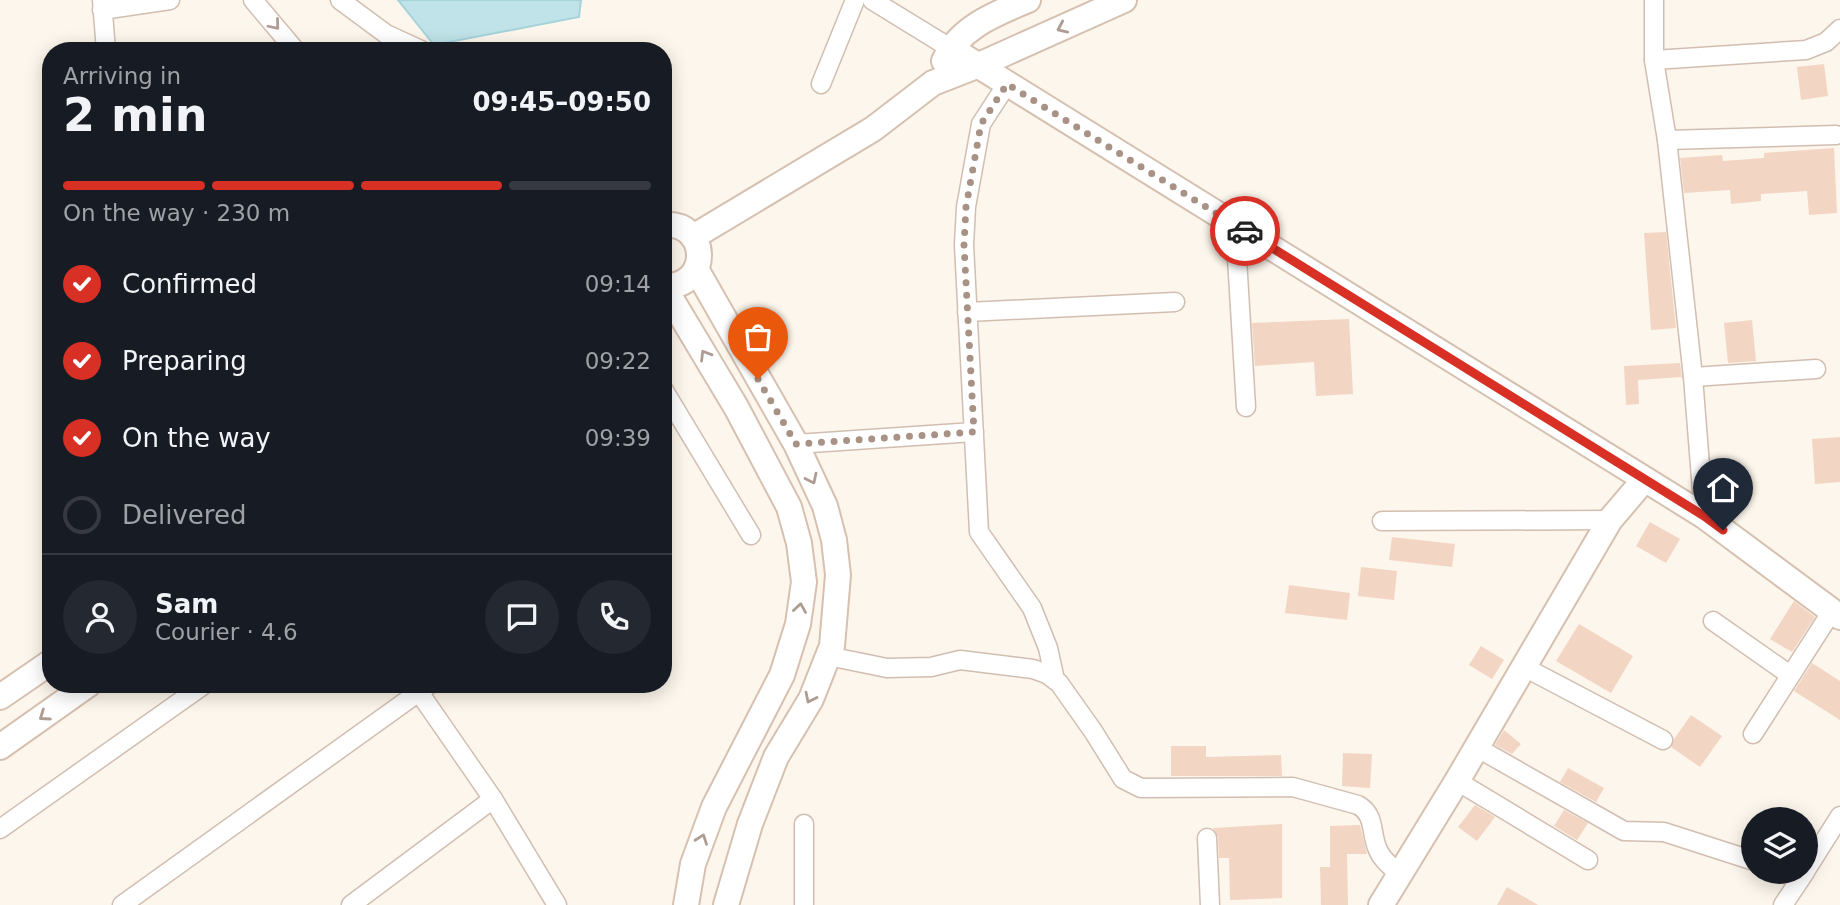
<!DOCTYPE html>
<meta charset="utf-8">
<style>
:root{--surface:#171b24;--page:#242831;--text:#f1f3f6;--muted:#9ea1a6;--line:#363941;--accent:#d93025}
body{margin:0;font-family:"DejaVu Sans",sans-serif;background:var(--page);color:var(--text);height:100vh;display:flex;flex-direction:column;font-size:26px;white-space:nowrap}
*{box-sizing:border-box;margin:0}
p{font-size:23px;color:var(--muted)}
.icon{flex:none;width:38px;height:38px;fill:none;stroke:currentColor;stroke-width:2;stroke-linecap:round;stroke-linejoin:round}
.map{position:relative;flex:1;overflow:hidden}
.details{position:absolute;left:42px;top:42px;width:630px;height:651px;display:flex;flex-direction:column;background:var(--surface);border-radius:28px;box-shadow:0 4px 18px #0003}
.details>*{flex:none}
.buttons{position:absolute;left:1741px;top:807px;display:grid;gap:14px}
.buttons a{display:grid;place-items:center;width:77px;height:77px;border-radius:50%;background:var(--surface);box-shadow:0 4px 18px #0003;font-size:35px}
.pin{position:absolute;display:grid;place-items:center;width:60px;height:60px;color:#fff;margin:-72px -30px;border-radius:50% 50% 50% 0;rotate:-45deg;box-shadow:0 0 7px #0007}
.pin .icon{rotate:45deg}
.courier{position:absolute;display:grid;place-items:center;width:70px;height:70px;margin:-35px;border:5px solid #d93025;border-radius:50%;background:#fff;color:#222;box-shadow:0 2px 9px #0007}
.head em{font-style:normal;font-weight:600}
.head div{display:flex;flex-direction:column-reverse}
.head{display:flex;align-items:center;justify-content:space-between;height:119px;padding:0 21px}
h1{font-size:46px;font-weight:600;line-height:52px}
.bar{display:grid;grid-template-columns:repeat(4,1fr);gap:10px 7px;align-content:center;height:84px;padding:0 21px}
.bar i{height:9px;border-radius:5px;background:var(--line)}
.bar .active{background:var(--accent)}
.bar p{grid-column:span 4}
.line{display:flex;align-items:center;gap:18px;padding:0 21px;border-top:2px solid var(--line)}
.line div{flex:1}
.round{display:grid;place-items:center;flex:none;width:74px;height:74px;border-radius:37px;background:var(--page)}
ol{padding:0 21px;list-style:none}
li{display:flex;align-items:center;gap:21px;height:77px}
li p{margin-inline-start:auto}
li .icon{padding:7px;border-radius:50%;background:var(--accent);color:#fff;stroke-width:4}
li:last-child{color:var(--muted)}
li i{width:38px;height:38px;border:4px solid var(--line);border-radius:50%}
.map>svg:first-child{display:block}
</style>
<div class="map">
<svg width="1840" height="905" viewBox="0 0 1840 905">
<rect width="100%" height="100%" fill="#fdf6ec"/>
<polygon fill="#bfe3e8" stroke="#a5d3da" stroke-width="2" points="398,0 581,0 579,17 434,45"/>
<g fill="#f3d5c3">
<polygon points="1824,64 1828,96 1801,100 1797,67"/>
<polygon points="1834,148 1837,213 1809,215 1807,191 1761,194 1761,201 1731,204 1730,190 1684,193 1680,158 1722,155 1723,161 1764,158 1764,153"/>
<polygon points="1666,232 1676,328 1651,330 1644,233"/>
<polygon points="1349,319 1353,394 1316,396 1314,362 1255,366 1252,323"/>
<polygon points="1752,320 1756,361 1728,363 1724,323"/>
<polygon points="1680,363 1682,377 1638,380 1639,404 1626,405 1624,366"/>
<polygon points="1840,437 1840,482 1815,484 1812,439"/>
<polygon points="1650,522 1680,539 1666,563 1636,546"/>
<polygon points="1392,537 1455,544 1452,567 1389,560"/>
<polygon points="1361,567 1397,571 1394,600 1358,596"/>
<polygon points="1289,585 1350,593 1347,620 1285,613"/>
<polygon points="1794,601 1815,617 1792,652 1770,639"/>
<polygon points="1579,624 1633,656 1611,693 1556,661"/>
<polygon points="1481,646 1504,660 1492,679 1469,665"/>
<polygon points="1812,663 1840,681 1840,720 1794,691"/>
<polygon points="1691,715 1722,736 1700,767 1671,747 1674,739"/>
<polygon points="1504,730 1521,744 1512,754 1495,745"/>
<polygon points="1171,746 1206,746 1206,757 1281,755 1282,776 1171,776"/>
<polygon points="1343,753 1372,754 1370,788 1342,786"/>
<polygon points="1568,768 1604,788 1596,802 1560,782"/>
<polygon points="1475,805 1495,817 1477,841 1458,827"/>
<polygon points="1564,810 1588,823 1577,840 1554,826"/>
<polygon points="1282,824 1282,898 1230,900 1229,858 1219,858 1218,837 1213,828"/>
<polygon points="1360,825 1367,854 1347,854 1348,905 1321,905 1320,867 1330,867 1330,826"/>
<polygon points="1507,887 1538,905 1497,905"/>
</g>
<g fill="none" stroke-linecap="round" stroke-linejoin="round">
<defs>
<g id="street">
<polyline points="102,0 106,51"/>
<polyline points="253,0 296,51"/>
<polyline points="340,0 386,34 423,51"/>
<polyline points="872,0 950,48"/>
<polyline points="1654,0 1654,60 1667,140 1693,377 1704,516"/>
<polyline points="102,10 170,0"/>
<polyline points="1654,60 1806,50 1826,42 1840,29"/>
<polyline points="821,84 855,0"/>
<polyline points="1007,84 981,124 966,207 964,245 979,532 1032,608 1048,648 1055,680"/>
<polyline points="1667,140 1836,135"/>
<polyline points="1235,225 1246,407"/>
<polyline points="967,312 1175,302"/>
<polyline points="1693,377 1816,369"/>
<polyline points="663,389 751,535"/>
<polyline points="796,444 974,432"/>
<polyline points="1382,521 1610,520"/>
<polyline points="1713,621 1790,675"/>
<path d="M828,656L887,668L931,667L960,660L1033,669L1047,674L1059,683L1093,731L1123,779L1141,788L1293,787L1358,805C1376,815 1370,833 1378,850C1382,860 1392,867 1400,875"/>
<polyline points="1524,667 1663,740"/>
<polyline points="414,685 493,799 557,905"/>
<polyline points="1753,734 1832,611"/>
<polyline points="1476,747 1624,831 1664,832 1754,861"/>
<polyline points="1457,781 1588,860"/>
<polyline points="804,824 804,905"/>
<polyline points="0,829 205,684"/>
<polyline points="1207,838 1210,905"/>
<polyline points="1806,870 1840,816"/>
<polyline points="1780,872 1800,879"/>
<polyline points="122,905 430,684"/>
<polyline points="351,905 493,799"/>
<polyline points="1783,905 1805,872"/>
</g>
<g id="secondary">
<polyline points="950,48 1704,516 1840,617"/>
<path d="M944,61C960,27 995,14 1028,0"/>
<path d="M663,225C709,220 713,288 663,286"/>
<polyline points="693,237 873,129 933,83 979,65 1124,0"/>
<polyline points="696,269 796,444 825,506 834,540 838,575 832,646 811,699 776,757 750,824 726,905"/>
<polyline points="664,287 736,407 789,507 799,543 804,582 798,624 782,675 714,807 693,864 686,905"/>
<polyline points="0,697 51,662"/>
<polyline points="0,747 89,684"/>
<polyline points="1381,905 1457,781 1610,520 1644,480"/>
</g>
</defs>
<use href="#street" stroke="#d1beb0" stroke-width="21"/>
<use href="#secondary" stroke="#d6c0b0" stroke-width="28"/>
<use href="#street" stroke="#fff" stroke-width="18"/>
<use href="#secondary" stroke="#fff" stroke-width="24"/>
</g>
<defs><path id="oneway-chevron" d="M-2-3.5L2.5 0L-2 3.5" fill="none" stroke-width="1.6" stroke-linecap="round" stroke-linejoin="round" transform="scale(1.75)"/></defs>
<g stroke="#af9d94">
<use href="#oneway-chevron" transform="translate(275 25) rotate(50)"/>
<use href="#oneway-chevron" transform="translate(1062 28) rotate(156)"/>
<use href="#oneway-chevron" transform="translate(705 355) rotate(-121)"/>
<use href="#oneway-chevron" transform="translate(812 479) rotate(64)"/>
<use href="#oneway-chevron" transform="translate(800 608) rotate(-81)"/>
<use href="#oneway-chevron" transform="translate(810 698) rotate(116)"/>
<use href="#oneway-chevron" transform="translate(44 716) rotate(145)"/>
<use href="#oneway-chevron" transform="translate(702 839) rotate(-70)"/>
</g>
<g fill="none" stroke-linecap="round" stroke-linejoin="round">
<polyline stroke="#a89285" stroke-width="7" stroke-dasharray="0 12.6" points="758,379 796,444 974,432 964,245 966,207 981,124 1007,84 1245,231"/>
<polyline stroke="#d93025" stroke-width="9" points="1245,231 1704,516 1723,530"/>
</g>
</svg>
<div class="buttons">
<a><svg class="icon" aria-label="layers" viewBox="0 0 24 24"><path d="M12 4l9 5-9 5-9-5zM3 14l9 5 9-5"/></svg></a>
</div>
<div class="pin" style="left:758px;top:379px;background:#ea580c"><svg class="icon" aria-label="bag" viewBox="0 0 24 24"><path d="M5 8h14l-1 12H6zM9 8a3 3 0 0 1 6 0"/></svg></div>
<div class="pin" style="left:1723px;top:530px;background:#1f2937"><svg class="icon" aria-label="home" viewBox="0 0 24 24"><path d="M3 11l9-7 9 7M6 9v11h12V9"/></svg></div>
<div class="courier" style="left:1245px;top:231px"><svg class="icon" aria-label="car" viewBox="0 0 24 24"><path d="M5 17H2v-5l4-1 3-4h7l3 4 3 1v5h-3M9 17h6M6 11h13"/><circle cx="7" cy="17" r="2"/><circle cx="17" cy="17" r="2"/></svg></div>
<section class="details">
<div class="head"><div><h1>2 min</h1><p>Arriving in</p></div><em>09:45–09:50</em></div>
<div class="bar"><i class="active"></i><i class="active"></i><i class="active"></i><i></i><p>On the way · 230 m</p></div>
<ol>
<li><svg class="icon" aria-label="check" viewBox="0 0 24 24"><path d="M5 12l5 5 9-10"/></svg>Confirmed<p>09:14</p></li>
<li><svg class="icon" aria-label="check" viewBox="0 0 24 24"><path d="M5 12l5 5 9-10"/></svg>Preparing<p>09:22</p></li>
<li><svg class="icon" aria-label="check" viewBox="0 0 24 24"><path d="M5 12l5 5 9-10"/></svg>On the way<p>09:39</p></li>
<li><i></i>Delivered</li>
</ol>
<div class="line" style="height:126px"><a class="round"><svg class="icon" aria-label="person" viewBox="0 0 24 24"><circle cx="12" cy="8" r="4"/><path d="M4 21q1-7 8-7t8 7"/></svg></a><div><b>Sam</b><p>Courier · 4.6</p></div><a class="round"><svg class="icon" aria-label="chat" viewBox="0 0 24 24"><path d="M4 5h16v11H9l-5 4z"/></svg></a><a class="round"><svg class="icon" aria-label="phone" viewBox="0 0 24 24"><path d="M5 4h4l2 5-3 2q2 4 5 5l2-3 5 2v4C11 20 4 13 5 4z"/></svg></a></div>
</section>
</div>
